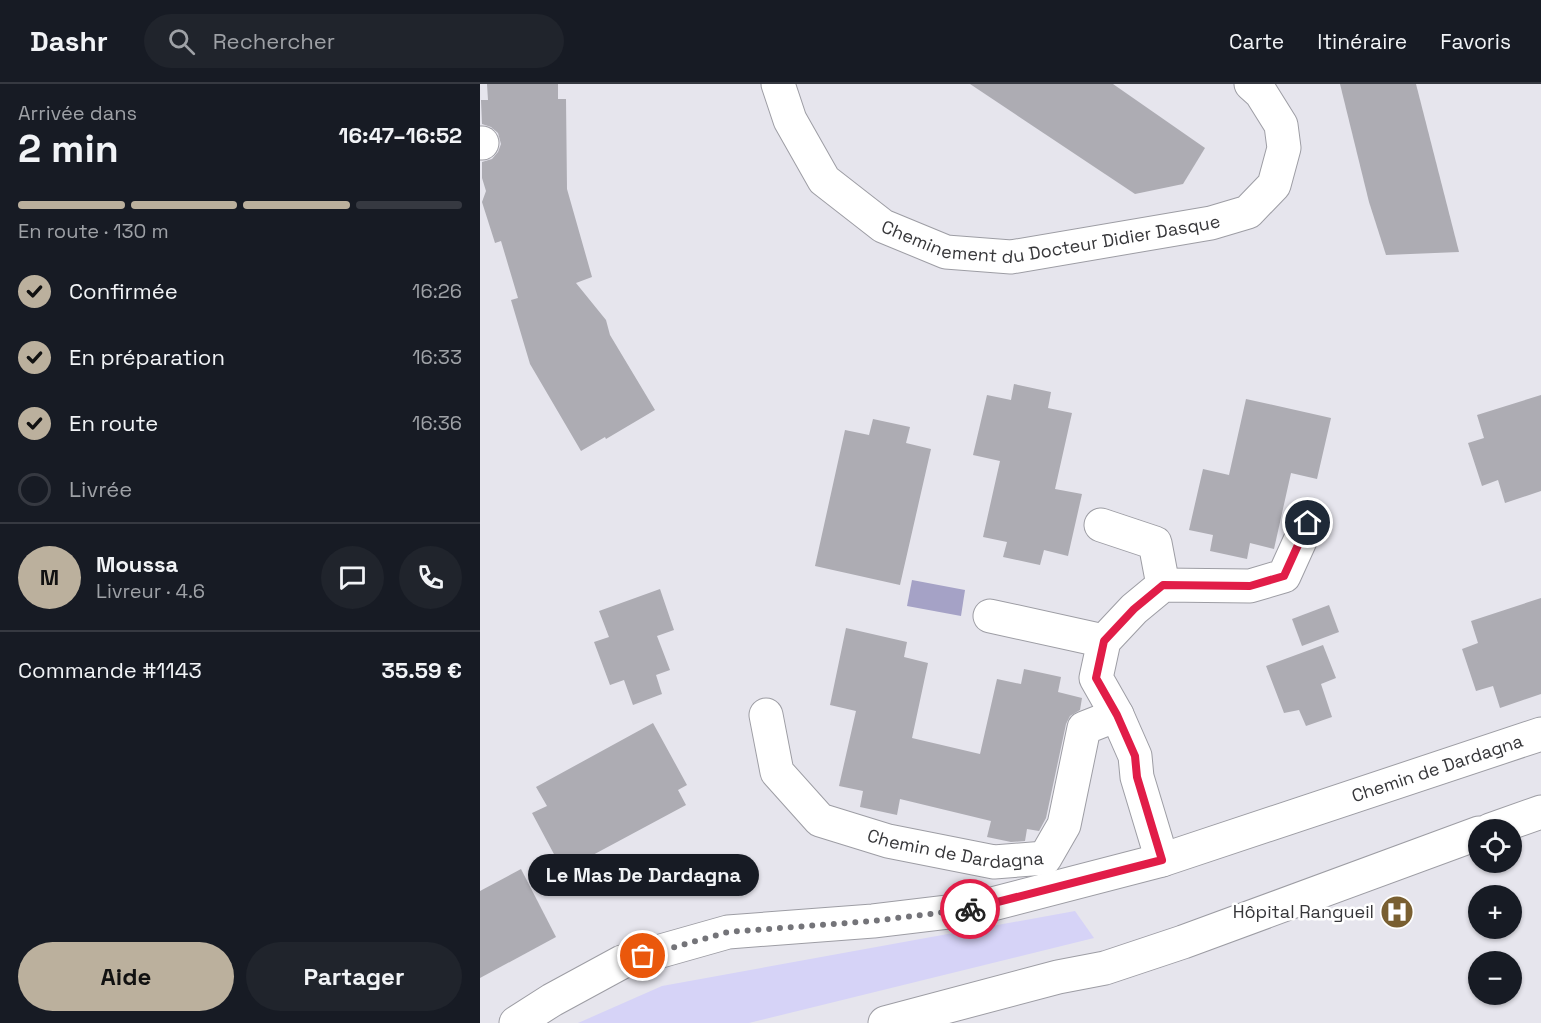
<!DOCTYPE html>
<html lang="fr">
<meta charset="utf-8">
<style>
:root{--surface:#171b24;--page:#20242c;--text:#f1f3f6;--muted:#9ea1a6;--line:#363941;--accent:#bbb09d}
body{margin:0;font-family:"Space Grotesk",sans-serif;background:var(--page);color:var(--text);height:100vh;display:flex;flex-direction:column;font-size:22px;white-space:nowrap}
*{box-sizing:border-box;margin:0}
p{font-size:20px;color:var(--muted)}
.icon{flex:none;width:33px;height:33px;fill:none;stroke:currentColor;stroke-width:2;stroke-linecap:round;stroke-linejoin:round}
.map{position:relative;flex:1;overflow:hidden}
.sheet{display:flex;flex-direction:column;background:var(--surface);width:480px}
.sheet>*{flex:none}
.fabs{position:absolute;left:988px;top:735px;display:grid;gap:12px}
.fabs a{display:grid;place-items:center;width:54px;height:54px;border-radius:50%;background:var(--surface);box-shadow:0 2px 4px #0004;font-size:30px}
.pin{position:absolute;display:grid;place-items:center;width:51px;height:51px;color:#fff;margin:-26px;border:3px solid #fff;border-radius:50%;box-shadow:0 2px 6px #0007}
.courier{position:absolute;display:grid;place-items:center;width:60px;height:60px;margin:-30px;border:4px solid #e11d48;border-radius:50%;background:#fff;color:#222;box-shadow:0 2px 8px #0007}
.bubble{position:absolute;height:42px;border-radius:21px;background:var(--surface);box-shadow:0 2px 4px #0004;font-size:20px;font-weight:600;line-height:42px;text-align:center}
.summary em{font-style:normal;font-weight:600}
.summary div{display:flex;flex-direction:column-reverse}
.summary{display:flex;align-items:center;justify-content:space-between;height:102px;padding:0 18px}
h1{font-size:39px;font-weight:600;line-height:45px}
.bar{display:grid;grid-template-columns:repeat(4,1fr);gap:9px 6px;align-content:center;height:72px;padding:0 18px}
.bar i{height:8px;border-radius:4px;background:var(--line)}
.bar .active{background:var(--accent)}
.bar p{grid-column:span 4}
.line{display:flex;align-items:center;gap:15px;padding:0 18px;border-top:2px solid var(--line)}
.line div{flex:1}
.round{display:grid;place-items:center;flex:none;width:63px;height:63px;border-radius:32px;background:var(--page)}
ol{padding:0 18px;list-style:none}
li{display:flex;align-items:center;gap:18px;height:66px}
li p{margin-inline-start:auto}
li .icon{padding:6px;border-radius:50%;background:var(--accent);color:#111;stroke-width:4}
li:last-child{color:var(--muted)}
li i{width:33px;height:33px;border:3px solid var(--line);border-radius:50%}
.action{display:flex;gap:12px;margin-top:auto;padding:12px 18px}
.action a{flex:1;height:69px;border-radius:36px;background:var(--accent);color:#111;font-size:24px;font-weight:600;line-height:69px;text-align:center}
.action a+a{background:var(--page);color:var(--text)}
header{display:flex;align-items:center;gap:36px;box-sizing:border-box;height:84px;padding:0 30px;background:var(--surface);border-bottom:2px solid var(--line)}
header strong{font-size:28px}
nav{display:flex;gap:33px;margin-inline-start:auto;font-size:21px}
.search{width:420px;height:54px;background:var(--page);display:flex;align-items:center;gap:15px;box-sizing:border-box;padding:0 21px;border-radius:33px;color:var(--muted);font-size:22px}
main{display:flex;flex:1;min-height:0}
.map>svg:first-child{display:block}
</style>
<header>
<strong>Dashr</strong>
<div class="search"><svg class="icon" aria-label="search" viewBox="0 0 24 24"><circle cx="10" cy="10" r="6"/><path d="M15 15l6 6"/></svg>Rechercher</div>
<nav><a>Carte</a><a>Itinéraire</a><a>Favoris</a></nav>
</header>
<main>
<section class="sheet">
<div class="summary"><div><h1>2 min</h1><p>Arrivée dans</p></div><em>16:47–16:52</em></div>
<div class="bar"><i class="active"></i><i class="active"></i><i class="active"></i><i></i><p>En route · 130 m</p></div>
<ol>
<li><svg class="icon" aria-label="check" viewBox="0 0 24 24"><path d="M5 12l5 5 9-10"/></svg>Confirmée<p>16:26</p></li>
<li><svg class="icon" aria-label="check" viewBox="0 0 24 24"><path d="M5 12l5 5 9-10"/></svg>En préparation<p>16:33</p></li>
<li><svg class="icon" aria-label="check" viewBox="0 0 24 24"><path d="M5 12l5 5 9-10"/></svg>En route<p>16:36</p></li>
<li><i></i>Livrée</li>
</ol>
<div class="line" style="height:108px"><b class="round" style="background:var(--accent);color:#111">M</b><div><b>Moussa</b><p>Livreur · 4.6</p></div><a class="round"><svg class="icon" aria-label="chat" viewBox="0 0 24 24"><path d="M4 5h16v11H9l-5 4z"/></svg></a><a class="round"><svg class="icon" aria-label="phone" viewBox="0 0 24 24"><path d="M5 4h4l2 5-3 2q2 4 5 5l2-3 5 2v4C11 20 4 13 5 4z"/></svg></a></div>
<div class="line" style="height:78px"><div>Commande #1143</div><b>35.59 €</b></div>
<div class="action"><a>Aide</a><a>Partager</a></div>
</section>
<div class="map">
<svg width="1061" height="939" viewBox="0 0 1061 939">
<rect width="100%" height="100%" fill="#e6e5ed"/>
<polygon fill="#d6d3f7" points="595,827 614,854 269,939 98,939 182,902"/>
<polygon fill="#a5a2c6" points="432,496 485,506 481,532 427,522"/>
<g fill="#adacb3">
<polygon points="7,0 78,0 78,15 86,15 87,105 112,193 96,199 126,236 130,251 175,326 126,355 125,353 101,367 50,280 31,216 38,214 21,157 15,159 2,118 6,107 2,94 2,78 12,75 18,68 21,60 18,49 11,43 2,40 1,16 8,16"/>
<polygon points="490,0 633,0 725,64 703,100 655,110"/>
<polygon points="860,0 936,0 979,168 906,171 889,118"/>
<polygon points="534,300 571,308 568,324 592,329 575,405 602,410 588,472 564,466 560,481 523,473 527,458 503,453 520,377 493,371 507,311 531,316"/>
<polygon points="1061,311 1061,407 1025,419 1018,396 1002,402 988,359 1004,354 997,331"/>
<polygon points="766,315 851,334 837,395 811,389 794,465 770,459 767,475 730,467 733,451 709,446 723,385 749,391"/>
<polygon points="393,335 430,343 426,359 451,365 420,501 335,482 365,346 389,351"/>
<polygon points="180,505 194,546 177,552 190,586 176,591 182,610 153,621 144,596 130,601 114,558 129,553 119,527"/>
<polygon points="1061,514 1061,610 1020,624 1013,602 996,607 982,565 998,559 991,537"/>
<polygon points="849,521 859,548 822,562 812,535"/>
<polygon points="366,544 427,558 424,573 448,579 432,654 500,670 517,595 541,600 544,585 581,593 578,608 602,614 600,626 590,632 586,640 566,734 559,747 547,745 545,757 531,758 507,753 511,737 420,715 417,731 380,723 383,707 359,702 376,627 350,621"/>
<polygon points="843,561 856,594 841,600 852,633 826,642 819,626 804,629 786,582"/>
<polygon points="173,639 207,701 198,706 206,721 83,787 52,729 67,722 56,703"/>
<polygon points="41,785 76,853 0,894 0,807"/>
</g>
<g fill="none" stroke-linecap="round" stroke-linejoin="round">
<defs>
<g id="street">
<path id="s1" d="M298,0L310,36L344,96L403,142L466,168L531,173L731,139L768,128L794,101L804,64L801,41L781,9L771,0"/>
<polyline points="0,59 2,59"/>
<polyline points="621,441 675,459 683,501"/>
<polyline points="510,532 624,557"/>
<path id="s2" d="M286,631L297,688L340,736L408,757L514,778L565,774L584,741L604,644L637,631"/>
<polyline points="1010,746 1061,728"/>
<polyline points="682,776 657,693 655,672 637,631 616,594 624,557 654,525 683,501 770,502 804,492 828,439"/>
<path id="s3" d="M36,939L72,916L142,878L248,848L393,837L493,825L682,776L1061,650"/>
<polyline points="405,939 578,893 625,884 703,858 999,749"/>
</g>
</defs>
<use href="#street" stroke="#9d9da4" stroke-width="35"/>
<use href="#street" stroke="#fff" stroke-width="33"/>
</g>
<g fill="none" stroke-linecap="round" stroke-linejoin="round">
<polyline stroke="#747479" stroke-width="6" stroke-dasharray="0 10.8" points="163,872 248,848 393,837 490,825"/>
<polyline stroke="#e11d48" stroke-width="8" points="490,825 682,776 657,693 655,672 637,631 616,594 624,557 654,525 683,501 770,502 804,492 828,439"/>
</g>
<defs>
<symbol id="hospital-disc" viewBox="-11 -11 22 22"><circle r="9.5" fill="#795f31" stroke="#fff"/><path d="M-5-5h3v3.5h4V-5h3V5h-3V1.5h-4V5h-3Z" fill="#fff"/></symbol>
</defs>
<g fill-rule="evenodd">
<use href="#hospital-disc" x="898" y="809" width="38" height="38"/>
</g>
<g text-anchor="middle" stroke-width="5" stroke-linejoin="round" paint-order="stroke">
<g font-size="18" fill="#37373a" stroke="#fff">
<text dy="6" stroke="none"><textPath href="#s1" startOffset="354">Cheminement du Docteur Didier Dasque</textPath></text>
<text dy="6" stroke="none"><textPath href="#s3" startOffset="964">Chemin de Dardagna</textPath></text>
<text dy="6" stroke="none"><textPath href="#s2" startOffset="262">Chemin de Dardagna</textPath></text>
</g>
<g font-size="18" fill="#37373a" stroke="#fff" text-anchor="end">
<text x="894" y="834">Hôpital Rangueil</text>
</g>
</g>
</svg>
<div class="fabs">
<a><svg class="icon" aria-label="locate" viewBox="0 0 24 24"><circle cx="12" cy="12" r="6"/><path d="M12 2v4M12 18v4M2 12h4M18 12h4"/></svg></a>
<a>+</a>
<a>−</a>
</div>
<div class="pin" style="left:163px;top:872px;background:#ea580c"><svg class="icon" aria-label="bag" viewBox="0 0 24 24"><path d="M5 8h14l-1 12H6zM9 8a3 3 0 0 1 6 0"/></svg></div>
<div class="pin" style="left:828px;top:439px;background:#1f2937"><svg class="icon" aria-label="home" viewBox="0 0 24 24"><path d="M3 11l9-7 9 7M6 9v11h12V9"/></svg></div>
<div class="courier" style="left:490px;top:825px"><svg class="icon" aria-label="bike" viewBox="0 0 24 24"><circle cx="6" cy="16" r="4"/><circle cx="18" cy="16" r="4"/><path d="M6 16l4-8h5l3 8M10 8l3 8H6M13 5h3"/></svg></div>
<div class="bubble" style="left:48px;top:770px;width:231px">Le Mas De Dardagna</div>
</div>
</main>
